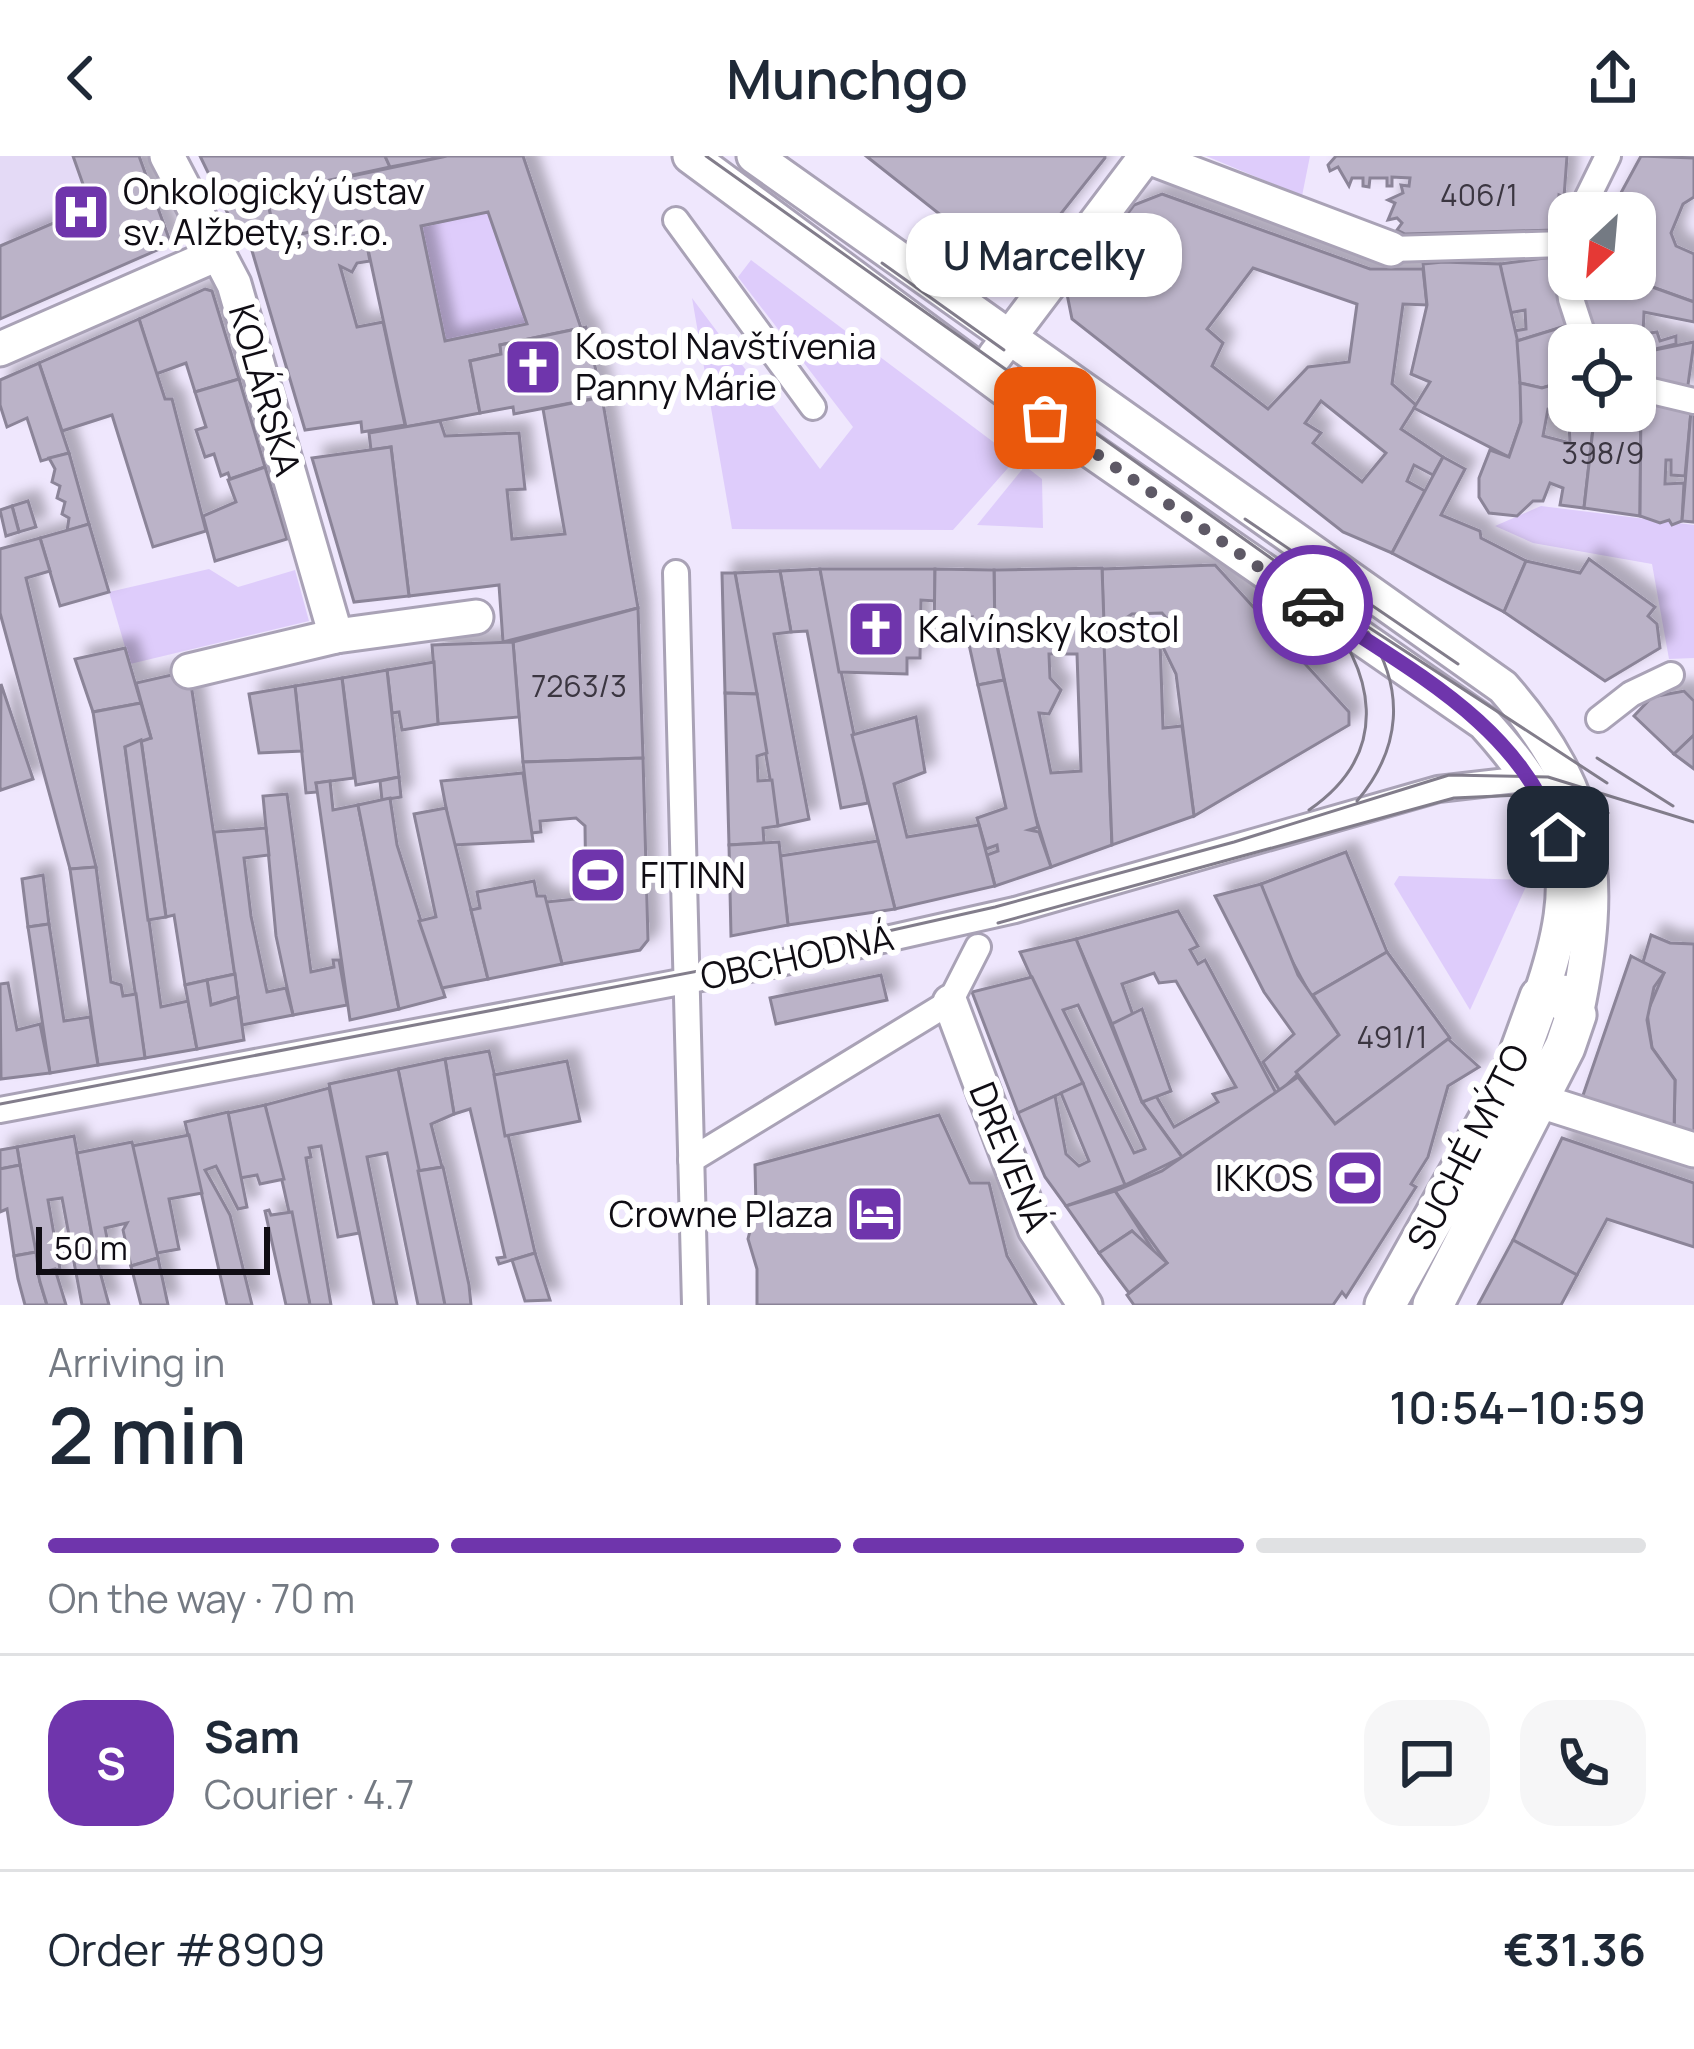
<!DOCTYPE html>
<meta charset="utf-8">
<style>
:root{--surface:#fff;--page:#f6f6f7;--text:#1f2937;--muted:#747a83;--line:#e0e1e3;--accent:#6f35ac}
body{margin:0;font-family:Manrope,sans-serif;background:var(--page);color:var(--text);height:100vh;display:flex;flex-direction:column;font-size:45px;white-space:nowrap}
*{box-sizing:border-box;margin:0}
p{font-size:39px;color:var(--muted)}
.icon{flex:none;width:66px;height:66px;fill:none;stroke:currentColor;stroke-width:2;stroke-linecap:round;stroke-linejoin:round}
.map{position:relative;height:1149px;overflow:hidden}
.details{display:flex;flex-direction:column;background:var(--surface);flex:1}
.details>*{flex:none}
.needle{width:78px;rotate:206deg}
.controls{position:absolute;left:1548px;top:36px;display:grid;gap:24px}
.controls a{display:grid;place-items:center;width:108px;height:108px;border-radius:24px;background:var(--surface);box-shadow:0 3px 9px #0004;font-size:60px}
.scale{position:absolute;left:36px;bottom:30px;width:234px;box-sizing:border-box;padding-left:12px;border:6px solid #100d14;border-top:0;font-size:33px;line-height:42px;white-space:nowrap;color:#100d14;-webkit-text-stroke:9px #fff;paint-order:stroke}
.pin{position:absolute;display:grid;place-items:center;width:102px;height:102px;color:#fff;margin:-51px;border-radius:24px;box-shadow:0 6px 18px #0006}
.courier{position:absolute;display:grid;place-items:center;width:120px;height:120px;margin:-60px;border:9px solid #6f35ac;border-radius:50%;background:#fff;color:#222;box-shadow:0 3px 15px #0007}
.bubble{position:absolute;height:84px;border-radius:36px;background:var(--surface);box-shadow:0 3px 9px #0004;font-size:39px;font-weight:600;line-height:84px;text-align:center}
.summary em{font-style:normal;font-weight:600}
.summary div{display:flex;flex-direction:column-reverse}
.summary{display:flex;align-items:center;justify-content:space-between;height:204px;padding:0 48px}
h1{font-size:78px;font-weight:600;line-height:90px}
.bar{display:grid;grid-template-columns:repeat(4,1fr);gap:18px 12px;align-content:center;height:144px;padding:0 48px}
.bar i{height:15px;border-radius:9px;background:var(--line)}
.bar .active{background:var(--accent)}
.bar p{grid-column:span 4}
.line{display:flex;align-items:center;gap:30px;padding:0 48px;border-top:3px solid var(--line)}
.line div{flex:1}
.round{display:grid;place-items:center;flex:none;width:126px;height:126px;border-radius:36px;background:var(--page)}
header{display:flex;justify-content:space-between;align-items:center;height:156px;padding:0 48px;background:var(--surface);font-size:54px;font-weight:600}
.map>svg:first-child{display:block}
</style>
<header><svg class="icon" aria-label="back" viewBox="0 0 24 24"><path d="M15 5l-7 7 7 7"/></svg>Munchgo<svg class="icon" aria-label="share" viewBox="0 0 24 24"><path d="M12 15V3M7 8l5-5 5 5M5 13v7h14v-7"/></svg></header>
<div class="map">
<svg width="1694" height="1149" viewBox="0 0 1694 1149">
<defs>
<filter id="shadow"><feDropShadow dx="11" dy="-11" stdDeviation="6" flood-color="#0004"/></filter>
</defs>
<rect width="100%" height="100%" fill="#efe7fd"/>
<polygon fill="#e4daf6" points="0,0 139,0 171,88 0,163"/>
<g fill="#deccfb">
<polygon points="1206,0 1310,0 1302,40"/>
<polygon points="488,56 527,168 445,185 421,70"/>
<polygon points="751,104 1016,303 953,374 732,373 692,142 820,313 853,271 738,121"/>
<polygon points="1025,310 1042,323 1043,372 977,369"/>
<polygon points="1541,350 1694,369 1694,502 1669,503 1652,408 1533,387 1495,370"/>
<polygon points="209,413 238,431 295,414 309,465 130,508 109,436"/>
<polygon points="1399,720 1529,724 1470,854 1394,728"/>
</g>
<g fill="#bbb3c8" stroke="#8b8498" stroke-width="3" fill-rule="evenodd" filter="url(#shadow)">
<polygon points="73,0 139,0 171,88 0,163 0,90 91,51"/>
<polygon points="200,0 385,0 390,11 266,38 276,83 362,65 370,105 357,107 352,116 340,110 357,171 383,166 405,269 362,276 361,266 305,274 250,88 243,89"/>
<polygon points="385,0 443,0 443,1 390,11"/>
<path d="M523,0L581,172L500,189L501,198L470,205L480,257L406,271L362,65L276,83L266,38L447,0ZM488,56L527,168L445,185L421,70Z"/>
<polygon points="866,0 1105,0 1105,2 1014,117"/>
<polygon points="1336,0 1567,0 1564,41 1559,39 1556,74 1405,78 1397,74 1402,67 1397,62 1388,64 1395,47 1388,44 1403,37 1401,29 1409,30 1410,22 1392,21 1392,30 1387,30 1387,22 1370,22 1369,31 1363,30 1363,22 1352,22 1349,30 1338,11 1330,15 1328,9"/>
<polygon points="1641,0 1694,2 1694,41 1683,48 1671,77 1676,90 1694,98 1694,146 1630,123 1635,123 1635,57 1610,57"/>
<path d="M1162,38L1370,113H1423L1427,149L1403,148L1392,228L1416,249L1401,273L1443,301L1433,319L1414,309L1407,325L1425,335L1392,397L1343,376L1072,163L1067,138L1134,49ZM1253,112L1357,148L1349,206L1308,211L1268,253L1212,210L1223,187L1207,173ZM1321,245L1386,297L1362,326L1313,287L1321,277L1305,267Z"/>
<polygon points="1552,101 1572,168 1517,185 1514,175 1526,173 1525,154 1509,157 1500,108"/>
<polygon points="1443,106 1500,108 1523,209 1521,266 1509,301 1414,252 1430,226 1411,218 1427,149 1423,108"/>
<polygon points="1579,123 1610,129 1613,123 1630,123 1694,146 1694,166 1644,156 1643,178 1657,176 1660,185 1676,180 1676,188 1635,198 1635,189 1597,189 1578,134"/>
<polygon points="205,133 212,135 239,223 195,236 186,207 156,218 139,163"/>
<polygon points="139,163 165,243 172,243 206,375 153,391 112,259 62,275 39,207"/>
<polygon points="1572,168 1579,189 1569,189 1569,224 1542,232 1520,227 1517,185"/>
<polygon points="586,171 602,241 514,258 513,251 480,257 470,205 501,198 500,189"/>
<polygon points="1694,186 1687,236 1635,225 1635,198"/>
<polygon points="39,207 69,297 41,305 27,262 7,271 0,249 0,224"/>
<polygon points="239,223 265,311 230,323 228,317 221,320 214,298 205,301 196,274 206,271 195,236"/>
<path d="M1569,224V255H1595L1584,352L1560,349L1563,332L1550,327L1543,345H1533L1517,360L1489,357L1479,341V322L1490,294L1509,301L1521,266L1520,227L1542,232ZM1568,249L1570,287L1543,280L1548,253Z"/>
<polygon points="602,241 638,452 503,486 499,429 409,440 391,291 371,294 369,277 440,265 445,280 519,277 525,333 507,334 512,383 565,378 543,253"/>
<polygon points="1635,242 1641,242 1640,360 1584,352 1595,255 1635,255"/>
<polygon points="1641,242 1691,255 1685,320 1671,319 1671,304 1666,304 1665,328 1684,327 1682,365 1672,369 1669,364 1660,367 1640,360"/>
<polygon points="1691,255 1694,255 1694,366 1682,365"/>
<polygon points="391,291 409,440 354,446 312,302"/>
<polygon points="69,297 89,368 67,375 69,362 62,358 65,346 57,342 60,330 52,326 55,313 49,302"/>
<polygon points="1443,301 1465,313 1441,359 1480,375 1481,382 1526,405 1504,456 1392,397"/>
<polygon points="265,311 287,383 215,405 203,360 236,346 228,324"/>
<polygon points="28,345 36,371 19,376 12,350"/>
<polygon points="12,350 19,376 6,380 0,354"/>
<polygon points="89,368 109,436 60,450 40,382"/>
<polygon points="40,382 50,415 26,422 96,711 70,713 0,457 0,393"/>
<polygon points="1589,403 1655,451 1648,460 1657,468 1660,492 1605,525 1504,456 1526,405 1580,417"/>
<polygon points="1215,409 1349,556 1349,569 1194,660 1176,518 1160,485 1177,474 1162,457 1132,458 1126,462 1128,486 1104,487 1102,413"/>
<path d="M1102,412L1112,689L1051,711L1029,639L995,480L994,414ZM1049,498H1077L1081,615L1051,617L1039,557L1049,558L1061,534L1050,522Z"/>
<polygon points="820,413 868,647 841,652 807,475 791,476 780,415"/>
<polygon points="820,413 935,413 935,445 921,444 920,502 907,502 907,518 839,516"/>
<polygon points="935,413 994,414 995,480 1004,524 978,529 968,484 972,461 961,462 957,480 934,479"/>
<polygon points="780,415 791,476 774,478 809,663 778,670 735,417"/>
<polygon points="722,417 735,417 757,538 725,537"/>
<polygon points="638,452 643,602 523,606 513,486"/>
<polygon points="1160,485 1163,572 1182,570 1194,660 1112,689 1104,487"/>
<polygon points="513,486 519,561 438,568 432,489"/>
<polygon points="125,492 141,547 93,556 75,503"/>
<polygon points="434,506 438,568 402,574 399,556 392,557 387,514"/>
<polygon points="387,514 399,621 356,629 342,522"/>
<polygon points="189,515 235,818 185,829 174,759 166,761 141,584 151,582 136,527"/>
<polygon points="342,522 354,622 316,627 318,636 306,637 295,530"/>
<polygon points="1004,524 1038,671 1029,674 1039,676 1051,711 995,730 987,699 998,695 997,689 986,693 977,662 1006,652 978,529"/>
<polygon points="1,528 33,623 1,634 0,631"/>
<polygon points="295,530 302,595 259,597 249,538"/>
<polygon points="1684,535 1694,545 1694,579 1674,598 1634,560 1652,541"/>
<polygon points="725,537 757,538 767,597 757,600 758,625 772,624 778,670 763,672 764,687 729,689"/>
<polygon points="141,547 151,582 125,591 161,851 188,845 197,893 145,902 93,556"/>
<polygon points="916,561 925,616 894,628 907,681 979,669 995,730 895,753 852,579"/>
<polygon points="1694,579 1694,613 1674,598"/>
<polygon points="141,584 166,761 148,764 125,591"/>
<polygon points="643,602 648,784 640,794 562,808 546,746 586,742 585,670 576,662 540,665 541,676 531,677 523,606"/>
<polygon points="523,617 533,685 453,689 441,625"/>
<polygon points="399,621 401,641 382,644 380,625"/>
<polygon points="330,625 333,654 358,649 399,853 350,864 316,627"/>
<polygon points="287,638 311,816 334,811 333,804 339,804 347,849 293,859 276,780 263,640"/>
<polygon points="390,642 397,689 445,841 399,853 358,649"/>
<polygon points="446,652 488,823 442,832 419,765 436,761 414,658"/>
<polygon points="266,672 269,699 244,702 251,760 267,836 286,832 293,859 242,869 214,676"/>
<polygon points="878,685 895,753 788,769 780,700"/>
<polygon points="779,686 788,769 731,780 729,689"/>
<polygon points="1346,696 1387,796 1311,840 1279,781 1261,728"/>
<polygon points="96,711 111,826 121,829 123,840 136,838 145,902 98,909 70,713"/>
<polygon points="43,719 49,768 28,771 22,723"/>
<polygon points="534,725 537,740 545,740 562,808 488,823 471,754 480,752 477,736"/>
<polygon points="1261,728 1298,819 1339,879 1280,935 1263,906 1294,878 1264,836 1215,740"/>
<polygon points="1178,755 1198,790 1190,794 1198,808 1205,804 1276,937 1182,1001 1142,946 1156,940 1174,971 1218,946 1213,938 1236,931 1176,825 1159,827 1154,817 1122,828 1133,859 1112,868 1076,783"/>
<polygon points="49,768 64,865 90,861 98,909 50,917 28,771"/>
<polygon points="1651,779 1670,787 1694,788 1694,983 1674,976 1675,924 1652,892 1647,857 1664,817 1643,806"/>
<path d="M1076,783L1142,946L1182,1001L1125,1029L1020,796ZM1078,849L1145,993L1134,997L1063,854Z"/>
<polygon points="1387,796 1450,882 1335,968 1296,916 1339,879 1313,839"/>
<polygon points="1631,800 1664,817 1654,831 1647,864 1652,892 1675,924 1674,976 1581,945"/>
<polygon points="235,818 238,841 211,849 207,824"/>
<polygon points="881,819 887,844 776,868 770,842"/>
<polygon points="1032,821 1083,927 1018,957 972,836"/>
<polygon points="207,824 211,849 238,841 244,884 197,893 185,829"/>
<polygon points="8,827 17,874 40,868 50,917 1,923 0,828"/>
<polygon points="1142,853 1171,935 1142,946 1112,868"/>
<polygon points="1448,883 1479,911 1448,930 1428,1001 1411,1028 1416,1031 1346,1141 1342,1136 1333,1149 1134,1149 1127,1139 1167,1107 1115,1035 1162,1015 1298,921 1335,968"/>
<polygon points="489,895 535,1097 499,1108 497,1102 505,1101 470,953 454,958 445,903"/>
<polygon points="445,903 454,958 431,968 442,1011 418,1015 398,913"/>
<polygon points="567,905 580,965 505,980 494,919"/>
<polygon points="398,913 441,1117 445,1149 418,1149 387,997 367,1001 397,1149 374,1149 329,928"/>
<polygon points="1083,927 1125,1029 1066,1050 1045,1021 1018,957 1055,940 1066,998 1079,1010 1089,1005 1061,937"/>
<polygon points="329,932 359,1077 338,1081 321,990 309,992 311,1001 306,1002 331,1149 310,1149 265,949"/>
<polygon points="265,949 284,1023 260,1028 257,1019 240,1022 228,957"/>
<polygon points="228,956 247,1051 238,1053 216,1010 205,1014 230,1059 252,1149 227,1149 185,966"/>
<polygon points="939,959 970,1027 989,1027 1007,1100 1036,1149 757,1149 757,1113 748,1083 756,1051 755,1009"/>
<polygon points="189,979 202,1037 169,1043 179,1093 157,1097 132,990"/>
<polygon points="74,980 96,1101 109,1149 82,1149 62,1042 48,1044 60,1113 38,1117 17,991"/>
<polygon points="1562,982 1694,1027 1694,1091 1607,1063 1577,1119 1513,1084"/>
<polygon points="132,986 158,1102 131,1110 123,1074 127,1067 105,1072 109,1092 95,1096 77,997"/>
<polygon points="17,991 20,1009 0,1013 0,994"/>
<polygon points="20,1009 36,1096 14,1100 7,1053 0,1056 0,1013"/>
<polygon points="443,1011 469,1129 471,1149 445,1149 418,1015"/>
<polygon points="1115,1035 1153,1094 1151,1096 1132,1075 1099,1097 1066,1050"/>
<polygon points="269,1054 271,1059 292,1056 310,1149 286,1149 265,1055"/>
<polygon points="1132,1075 1167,1107 1129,1137 1099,1097"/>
<polygon points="1513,1084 1577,1119 1561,1149 1478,1149"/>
<polygon points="36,1096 40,1126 47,1149 25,1149 18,1123 14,1100"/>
<polygon points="535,1097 550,1144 525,1145 512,1104"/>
<polygon points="158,1102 168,1149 141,1149 131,1110"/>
<polygon points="55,1113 66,1149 47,1149 40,1126 38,1117"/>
</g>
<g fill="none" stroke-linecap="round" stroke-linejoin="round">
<defs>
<g id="pedestrian">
<polyline points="1580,57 1608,0"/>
<polyline points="676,64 813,251"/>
<polyline points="1563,88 1571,143 1586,189"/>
<polyline points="1391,93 1563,88"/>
<polyline points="1635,231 1694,245"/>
<polyline points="676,417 695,1149"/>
<polyline points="1599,563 1631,538 1671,519"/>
<polyline points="0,954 771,809 1015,754 1438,633 1516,624"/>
<polyline points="691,1004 950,846 978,791"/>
</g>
<g id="minor">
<polyline points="167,0 234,128 336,480"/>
<path d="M690,0L1045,263L1484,567C1570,662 1582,719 1540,841"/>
<path d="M754,0L1503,531C1597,639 1605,721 1576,859"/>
<polyline points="1146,0 1391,93"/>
<polyline points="0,193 215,99"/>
<polyline points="995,200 1146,0"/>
<polyline points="189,515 336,480 476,461"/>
<polyline points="950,846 1035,1073 1085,1149"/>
<polyline points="1540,945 1694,994"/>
</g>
<polyline id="tertiary" points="1385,1149 1508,929 1540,841 1562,839 1576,859 1565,891 1433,1149"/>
</defs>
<use href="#pedestrian" stroke="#a9a2b6" stroke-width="30"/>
<use href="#minor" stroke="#a9a2b6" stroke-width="39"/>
<use href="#tertiary" stroke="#a9a2b6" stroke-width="45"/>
<use href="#pedestrian" stroke="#fff" stroke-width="24"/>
<use href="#minor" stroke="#fff" stroke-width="33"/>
<use href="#tertiary" stroke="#fff" stroke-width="39"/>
<g stroke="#827d8b" stroke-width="3">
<polyline points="706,0 1362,467 1607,627"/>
<polyline points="882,107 1004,194"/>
<polyline points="1245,363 1458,508"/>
<polyline points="1597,602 1673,650"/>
<path d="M1357,645C1401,593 1406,534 1368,476"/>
<path d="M1309,654C1393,596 1376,513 1314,445"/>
<polyline points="998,767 1454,642 1540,638 1608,657"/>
<polyline points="0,948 777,800 995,751 1234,686 1449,619 1548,621 1694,666"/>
</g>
</g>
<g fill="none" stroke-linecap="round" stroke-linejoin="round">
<polyline stroke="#5e5966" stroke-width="12" stroke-dasharray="0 21.6" points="1045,262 1313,449"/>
<path stroke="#6f35ac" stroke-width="15" d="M1313,449C1407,513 1519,567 1558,681"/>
</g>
<defs>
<symbol id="hospital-square" viewBox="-11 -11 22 22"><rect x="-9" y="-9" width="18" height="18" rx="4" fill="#6f35ac" stroke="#fff"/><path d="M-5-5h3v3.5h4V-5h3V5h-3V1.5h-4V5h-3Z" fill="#fff"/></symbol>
<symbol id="church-square" viewBox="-11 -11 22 22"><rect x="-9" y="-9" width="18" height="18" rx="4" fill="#6f35ac" stroke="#fff"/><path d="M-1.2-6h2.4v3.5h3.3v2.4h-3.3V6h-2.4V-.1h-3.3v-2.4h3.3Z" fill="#fff"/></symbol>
<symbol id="stadium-square" viewBox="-11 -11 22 22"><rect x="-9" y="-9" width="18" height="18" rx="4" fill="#6f35ac" stroke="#fff"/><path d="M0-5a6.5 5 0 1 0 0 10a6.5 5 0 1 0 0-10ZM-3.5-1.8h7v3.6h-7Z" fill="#fff"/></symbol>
<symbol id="hotel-square" viewBox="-11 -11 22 22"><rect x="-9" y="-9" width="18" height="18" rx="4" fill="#6f35ac" stroke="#fff"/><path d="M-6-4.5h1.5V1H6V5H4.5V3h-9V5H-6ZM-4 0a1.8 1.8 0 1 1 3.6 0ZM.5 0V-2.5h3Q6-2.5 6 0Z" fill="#fff"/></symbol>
</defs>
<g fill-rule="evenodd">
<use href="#hospital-square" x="48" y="23" width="66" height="66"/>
<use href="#church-square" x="500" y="178" width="66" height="66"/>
<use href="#church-square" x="843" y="440" width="66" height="66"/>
<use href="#stadium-square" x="565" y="686" width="66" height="66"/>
<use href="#stadium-square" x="1322" y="989" width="66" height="66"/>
<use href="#hotel-square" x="842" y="1025" width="66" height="66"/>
</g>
<g text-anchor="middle" stroke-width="12" stroke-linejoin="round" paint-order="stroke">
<g font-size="30" fill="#3b3641">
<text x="1479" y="50">406/1</text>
<text x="1603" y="308">398/9</text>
<text x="579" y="541">7263/3</text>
<text x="1392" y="892">491/1</text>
</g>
<g font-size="36" fill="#100d14" stroke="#fff" text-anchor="start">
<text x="123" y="48">Onkologický ústav<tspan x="123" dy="41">sv. Alžbety, s.r.o.</tspan></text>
<text x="575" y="203">Kostol Navštívenia<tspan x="575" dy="41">Panny Márie</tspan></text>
<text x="918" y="486">Kalvínsky kostol</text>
<text x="640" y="732">FITINN</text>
<text x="1313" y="1035" text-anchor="end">IKKOS</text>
<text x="833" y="1071" text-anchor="end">Crowne Plaza</text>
</g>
<g font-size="36" fill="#100d14" stroke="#fff">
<text transform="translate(265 234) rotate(74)" y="13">KOLÁRSKA</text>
<text transform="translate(797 801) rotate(-12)" y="13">OBCHODNÁ</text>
<text transform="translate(1468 991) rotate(-63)" y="13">SUCHÉ MÝTO</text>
<text transform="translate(1010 1001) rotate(68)" y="13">DREVENÁ</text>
</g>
</g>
</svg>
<div class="controls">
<a><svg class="needle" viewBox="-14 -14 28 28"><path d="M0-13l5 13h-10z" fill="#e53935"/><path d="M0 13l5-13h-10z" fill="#747a83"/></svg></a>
<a><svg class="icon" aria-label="locate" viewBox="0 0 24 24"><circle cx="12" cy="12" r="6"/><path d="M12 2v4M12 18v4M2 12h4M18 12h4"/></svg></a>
</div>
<div class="scale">50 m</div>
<div class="pin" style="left:1045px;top:262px;background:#ea580c"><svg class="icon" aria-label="bag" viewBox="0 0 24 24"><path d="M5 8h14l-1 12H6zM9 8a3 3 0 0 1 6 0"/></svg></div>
<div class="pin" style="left:1558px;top:681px;background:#1f2937"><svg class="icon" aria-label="home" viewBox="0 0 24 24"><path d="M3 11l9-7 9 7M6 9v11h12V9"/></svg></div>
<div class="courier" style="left:1313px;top:449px"><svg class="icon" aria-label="car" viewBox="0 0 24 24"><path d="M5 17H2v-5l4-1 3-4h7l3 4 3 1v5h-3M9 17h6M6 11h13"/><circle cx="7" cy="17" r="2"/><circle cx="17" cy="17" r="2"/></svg></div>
<div class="bubble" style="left:906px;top:57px;width:276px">U Marcelky</div>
</div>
<section class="details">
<div class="summary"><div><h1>2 min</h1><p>Arriving in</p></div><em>10:54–10:59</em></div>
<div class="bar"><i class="active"></i><i class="active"></i><i class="active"></i><i></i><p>On the way · 70 m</p></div>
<div class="line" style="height:216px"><b class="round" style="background:var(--accent);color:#fff">S</b><div><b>Sam</b><p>Courier · 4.7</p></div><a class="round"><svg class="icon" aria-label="chat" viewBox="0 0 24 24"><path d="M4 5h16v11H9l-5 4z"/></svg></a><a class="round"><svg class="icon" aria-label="phone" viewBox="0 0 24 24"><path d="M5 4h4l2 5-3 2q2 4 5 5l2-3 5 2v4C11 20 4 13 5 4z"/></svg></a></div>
<div class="line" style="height:156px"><div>Order #8909</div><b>€31.36</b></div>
</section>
